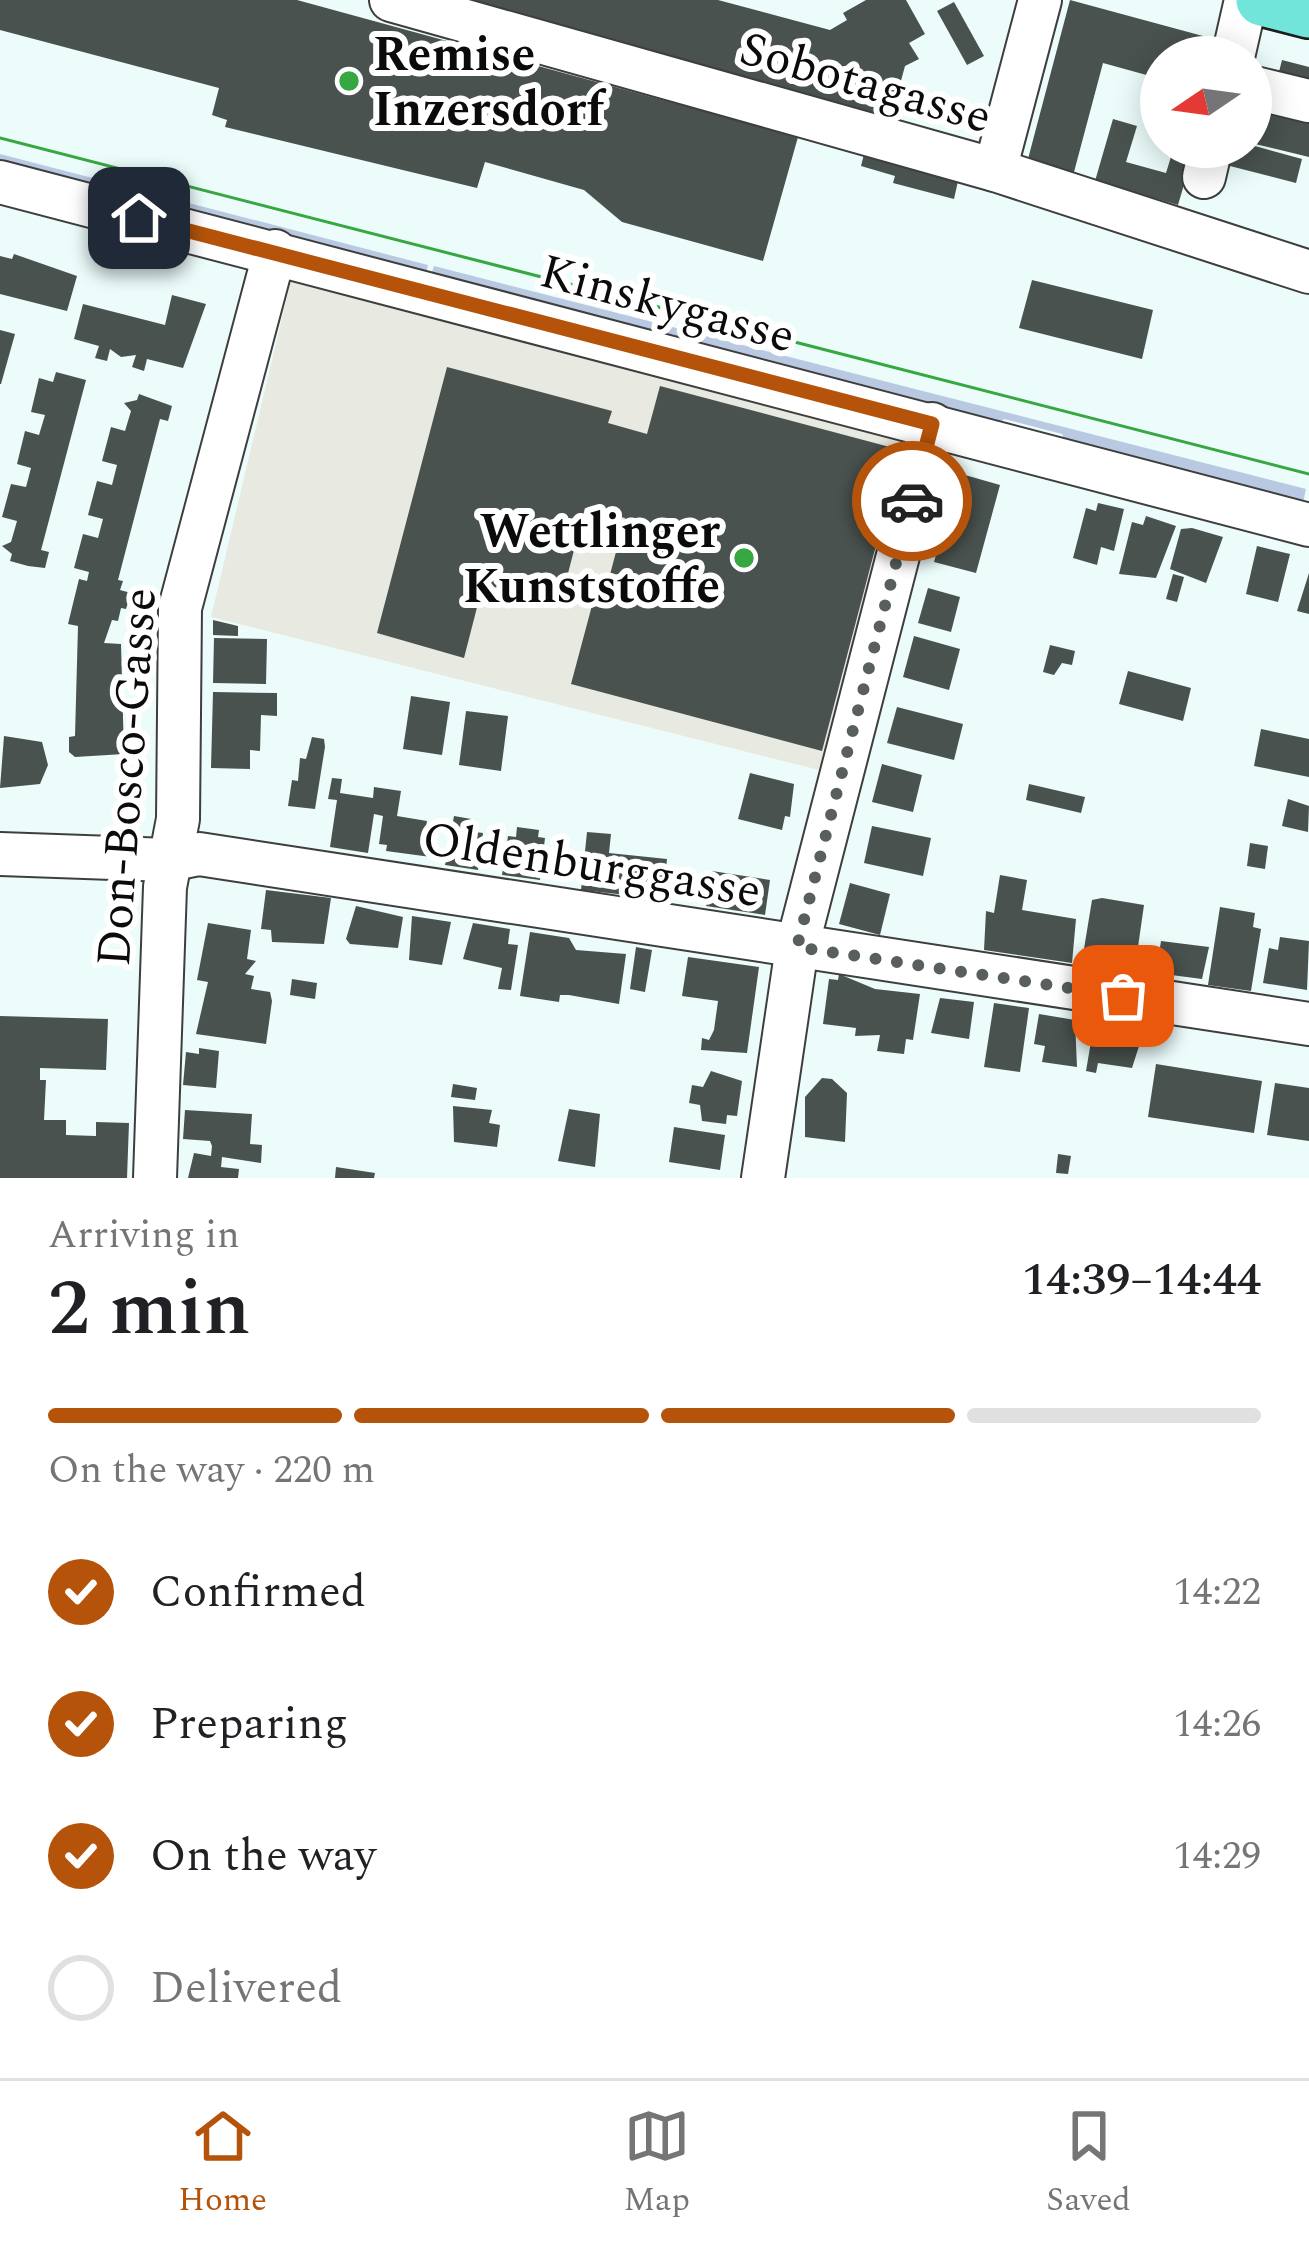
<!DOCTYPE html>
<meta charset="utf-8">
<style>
:root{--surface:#fff;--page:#f2f2f2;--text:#202124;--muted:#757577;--line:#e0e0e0;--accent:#b45309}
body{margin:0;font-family:Spectral,serif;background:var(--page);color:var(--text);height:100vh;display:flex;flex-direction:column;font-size:45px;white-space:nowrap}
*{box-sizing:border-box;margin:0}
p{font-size:39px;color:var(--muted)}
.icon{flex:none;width:66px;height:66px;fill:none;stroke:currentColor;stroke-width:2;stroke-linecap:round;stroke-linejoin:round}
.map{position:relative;height:1178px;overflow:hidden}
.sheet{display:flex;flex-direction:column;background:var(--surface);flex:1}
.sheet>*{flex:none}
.needle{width:78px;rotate:257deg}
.tools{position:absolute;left:1140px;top:36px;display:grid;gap:24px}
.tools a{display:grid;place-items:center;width:132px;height:132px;border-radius:50%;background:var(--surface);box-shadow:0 6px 30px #0003;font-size:60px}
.pin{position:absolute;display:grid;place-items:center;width:102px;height:102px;color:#fff;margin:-51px;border-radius:24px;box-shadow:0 6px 18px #0006}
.courier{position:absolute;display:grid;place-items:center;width:120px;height:120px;margin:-60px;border:9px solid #b45309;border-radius:50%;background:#fff;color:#222;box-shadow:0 3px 15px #0007}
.head em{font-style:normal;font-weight:600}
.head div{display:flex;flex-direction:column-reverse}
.head{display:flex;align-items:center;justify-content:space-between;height:204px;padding:0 48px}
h1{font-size:78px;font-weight:600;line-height:90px}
.bar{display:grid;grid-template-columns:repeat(4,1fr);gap:18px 12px;align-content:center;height:144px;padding:0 48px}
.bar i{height:15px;border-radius:9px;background:var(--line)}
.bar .selected{background:var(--accent)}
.bar p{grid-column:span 4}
ol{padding:0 48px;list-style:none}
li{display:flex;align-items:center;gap:36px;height:132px}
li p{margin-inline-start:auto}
li .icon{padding:12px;border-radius:50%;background:var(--accent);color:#fff;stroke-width:4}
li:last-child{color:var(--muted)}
li i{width:66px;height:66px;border:6px solid var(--line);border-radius:50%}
.tabs{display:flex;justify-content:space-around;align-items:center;height:168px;border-top:3px solid var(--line);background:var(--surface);font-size:33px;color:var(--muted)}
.tabs a{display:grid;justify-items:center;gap:6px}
.tabs .selected{color:var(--accent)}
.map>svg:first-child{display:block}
</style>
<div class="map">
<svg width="1309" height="1178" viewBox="0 0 1309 1178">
<rect width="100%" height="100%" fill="#ebfcfb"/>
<polygon fill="#e8e9e0" points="292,276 917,398 819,770 211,617"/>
<g fill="#bac9e2">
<polygon points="0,154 428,265 426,274 0,164"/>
<polygon points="434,266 1306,489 1303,503 1065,441 1062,434 1004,419 999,423 431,275"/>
</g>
<g fill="#49524e">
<polygon points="0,0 297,0 798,137 763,261 622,222 584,190 485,162 477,188 225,127 227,120 212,115 219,88 0,30"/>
<polygon points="449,0 718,0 830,30 847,20 843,13 866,0 906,0 925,34 909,43 919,59 905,66 890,121"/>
<polygon points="1070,0 1225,42 1221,57 1161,57 1161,79 1103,63 1074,172 1028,159"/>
<polygon points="954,2 984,56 967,65 937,11"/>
<polygon points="1282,60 1309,67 1309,157 1251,143 1251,115 1267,119"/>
<polygon points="1113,119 1137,126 1126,162 1166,173 1174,147 1195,147 1178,205 1095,181"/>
<polygon points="1251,145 1302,159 1296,183 1226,165 1231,147"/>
<polygon points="864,154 958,181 954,199 893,183 895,176 861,166"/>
<polygon points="14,254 77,276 67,311 0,294 0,256 12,259"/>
<polygon points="1032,280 1153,310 1142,359 1019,328"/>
<polygon points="172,295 206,304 183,368 147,359 144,371 132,367 136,355 121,357 110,349 107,361 95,358 99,346 74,339 83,304 165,325"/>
<polygon points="0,330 15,334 1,384 0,384"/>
<polygon points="447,367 612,411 608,423 647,434 660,386 901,450 822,751 571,684 594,598 603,601 625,518 585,508 560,604 483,584 464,658 377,633"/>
<polygon points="56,372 86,380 44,539 41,550 49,552 45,568 28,566 10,561 12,554 2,546 11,542 17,521 2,517 11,484 26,487 31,468 17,464 25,431 39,435 45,415 31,412 39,378 53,382"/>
<polygon points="139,394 172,406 168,421 160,419 118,580 123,581 120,590 131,593 126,609 121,608 118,621 112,620 104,643 121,644 124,754 75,757 69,752 69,737 75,736 78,626 68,624 79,579 87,581 89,572 74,568 83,534 98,538 103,519 88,515 97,481 112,485 117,465 102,461 111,427 125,431 131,411 124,403 137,400"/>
<polygon points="958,473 1000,485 976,573 934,562"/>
<polygon points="1098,503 1124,509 1114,551 1101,547 1097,565 1073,558 1086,508 1096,511"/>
<polygon points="1146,516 1176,526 1156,578 1119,574 1132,522 1143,525"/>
<polygon points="1192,528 1223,537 1206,583 1170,569 1181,529"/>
<polygon points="1257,546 1290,554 1278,602 1246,594"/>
<polygon points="1309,573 1309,614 1297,611"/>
<polygon points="1173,574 1184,577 1177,602 1166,599"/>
<polygon points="928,588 960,597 951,632 918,623"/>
<polygon points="213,620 238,626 238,636 213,635"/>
<polygon points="914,636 960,649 949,690 903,677"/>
<polygon points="214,638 267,639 266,684 213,683"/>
<polygon points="1050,645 1075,651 1072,665 1062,663 1054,675 1043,672"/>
<polygon points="1128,671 1191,688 1183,721 1119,704"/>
<polygon points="213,692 277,693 277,716 261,715 260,751 250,750 250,769 211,768"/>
<polygon points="411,696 450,702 442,755 403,749"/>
<polygon points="897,707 963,724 954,760 887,743"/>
<polygon points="466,711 508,716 501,771 459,765"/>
<polygon points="1261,729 1309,739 1309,777 1254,766"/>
<polygon points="4,736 42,742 48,765 40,784 0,788"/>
<polygon points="312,737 324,739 325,747 315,809 288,806 292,780 298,781 300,758 306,759"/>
<polygon points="882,764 922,775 913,812 872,802"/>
<polygon points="750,773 794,784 790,817 785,816 782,830 738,819"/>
<polygon points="332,778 342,779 340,793 373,798 374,787 401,791 397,816 427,821 426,827 435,828 431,857 386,851 387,845 379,844 383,816 374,814 368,853 330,847 337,800 328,799"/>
<polygon points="1029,784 1085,797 1081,813 1026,800"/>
<polygon points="1288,799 1309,806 1308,832 1282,826"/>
<polygon points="454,816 477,820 475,832 483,833 478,870 445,865"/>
<polygon points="872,826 931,838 923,876 864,863"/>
<polygon points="517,827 539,830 538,837 545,838 540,880 502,875 508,836 516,837"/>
<polygon points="587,832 611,834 609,853 667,859 663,899 581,890"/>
<polygon points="1250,843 1268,846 1265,869 1247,866"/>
<polygon points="712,871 770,880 765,915 706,906"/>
<polygon points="1000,875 1027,880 1022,910 1076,919 1072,963 984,950 986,911 994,913"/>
<polygon points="850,883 890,894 880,935 839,924"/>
<polygon points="266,890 331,898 324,944 272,942 271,930 261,929"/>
<polygon points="1102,898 1144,905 1134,975 1082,961 1092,900"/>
<polygon points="356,906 403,917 398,948 350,944 346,939"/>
<polygon points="1220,907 1255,913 1253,927 1261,929 1251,991 1208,985"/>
<polygon points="412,916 451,922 442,965 409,960"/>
<polygon points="208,923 251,930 247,959 256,961 245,974 254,976 251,989 270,992 272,1001 266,1044 196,1034 208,982 197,980"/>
<polygon points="473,923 510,929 508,944 518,945 511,990 498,989 502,968 463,959"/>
<polygon points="530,932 569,938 576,950 626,954 619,1004 569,995 560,995 559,1002 520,996"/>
<polygon points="1280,937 1309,941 1307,990 1263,983 1269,948 1278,950"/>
<polygon points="1161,941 1209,947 1202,979 1156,973"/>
<polygon points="636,947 652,950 645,992 630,989"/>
<polygon points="688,957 759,967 747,1053 701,1050 702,1038 709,1040 714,1030 718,1001 682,996"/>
<polygon points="839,974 875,989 920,994 913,1040 906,1039 904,1054 877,1051 880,1035 855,1036 856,1028 823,1024 829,979 838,980"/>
<polygon points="292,979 317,983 315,999 290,995"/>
<polygon points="940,998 974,1002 969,1039 931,1033"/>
<polygon points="994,1003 1029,1008 1020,1072 984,1067"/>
<polygon points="1039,1014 1075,1020 1077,1067 1042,1062 1045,1046 1034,1044"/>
<polygon points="0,1016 108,1019 106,1070 40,1068 40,1080 46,1080 44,1120 66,1120 66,1135 96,1136 96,1122 129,1123 127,1178 0,1178"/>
<polygon points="1103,1022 1138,1027 1136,1042 1140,1043 1132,1068 1098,1063 1096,1073 1086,1071 1094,1024"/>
<polygon points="199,1048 219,1051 216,1088 183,1085 186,1052 199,1054"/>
<polygon points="1156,1064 1262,1081 1254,1133 1148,1117"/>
<polygon points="711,1071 742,1081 737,1116 727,1115 726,1124 702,1121 700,1105 689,1103 692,1085 703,1087"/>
<polygon points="822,1078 832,1079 847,1093 845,1142 805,1137 805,1097"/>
<polygon points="1275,1083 1309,1088 1309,1141 1267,1135"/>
<polygon points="453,1084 477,1088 475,1100 451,1097"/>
<polygon points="453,1106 492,1110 489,1123 500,1125 497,1147 454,1142"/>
<polygon points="569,1109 600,1114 595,1167 558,1161"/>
<polygon points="185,1110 252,1114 250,1144 262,1145 261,1163 222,1157 221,1167 239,1169 238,1178 188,1178 194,1153 211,1156 212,1146 210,1141 183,1139"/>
<polygon points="674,1127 725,1135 720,1170 669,1162"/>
<polygon points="1058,1154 1071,1156 1068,1174 1056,1173"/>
<polygon points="336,1167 375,1173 374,1178 335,1178"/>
</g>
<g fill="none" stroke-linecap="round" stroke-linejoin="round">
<defs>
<g id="minor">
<polyline points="391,0 995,170 1309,272"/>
<polyline points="1233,57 1246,0"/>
<polyline points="1251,87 1309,101"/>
<polyline points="995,170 1040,0"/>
<polyline points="1204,177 1211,147"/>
<polyline points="0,182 1309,525"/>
<polyline points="0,854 169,860 199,854 1309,1024"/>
<polyline points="155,1178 165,887 178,819 180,608 275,251"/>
<polyline points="763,1178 797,947 932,424"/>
</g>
<polyline id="major" points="1262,0 1309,12"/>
</defs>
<use href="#minor" stroke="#3e3e3e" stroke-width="46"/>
<use href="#major" stroke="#1c1c1c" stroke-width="56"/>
<use href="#minor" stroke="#fff" stroke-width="42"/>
<use href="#major" stroke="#72e5db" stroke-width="51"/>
<polyline stroke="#37a742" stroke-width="3" points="0,138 1309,474"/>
</g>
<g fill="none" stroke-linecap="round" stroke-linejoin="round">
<polyline stroke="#595f5f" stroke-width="12" stroke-dasharray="0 21.6" points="912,501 797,947 1123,996"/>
<polyline stroke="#b45309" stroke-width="15" points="139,218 932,424 912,501"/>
</g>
<g fill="#37a742" stroke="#fff" stroke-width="4.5">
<circle cx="349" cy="81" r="12"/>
<circle cx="744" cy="558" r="12"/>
</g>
<g text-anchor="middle" stroke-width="12" stroke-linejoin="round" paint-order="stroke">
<g font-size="48" font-weight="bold" fill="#0b0b0b" stroke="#fff" text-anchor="start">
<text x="373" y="70">Remise<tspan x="373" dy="55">Inzersdorf</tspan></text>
<text x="720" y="547" text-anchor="end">Wettlinger<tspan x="720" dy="55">Kunststoffe</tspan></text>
</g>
<g font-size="48" fill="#0b0b0b" stroke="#fff">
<text transform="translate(866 81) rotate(16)" y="17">Sobotagasse</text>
<text transform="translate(668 302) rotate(15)" y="17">Kinskygasse</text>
<text transform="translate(125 777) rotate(-86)" y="17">Don-Bosco-Gasse</text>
<text transform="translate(592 863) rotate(9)" y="17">Oldenburggasse</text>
</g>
</g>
</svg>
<div class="tools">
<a><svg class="needle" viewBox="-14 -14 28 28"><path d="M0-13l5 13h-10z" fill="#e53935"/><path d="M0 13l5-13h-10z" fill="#757577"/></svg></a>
</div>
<div class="pin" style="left:1123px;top:996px;background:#ea580c"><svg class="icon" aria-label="bag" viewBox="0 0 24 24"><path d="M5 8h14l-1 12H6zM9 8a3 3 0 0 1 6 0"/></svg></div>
<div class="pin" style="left:139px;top:218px;background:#1f2937"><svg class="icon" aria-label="home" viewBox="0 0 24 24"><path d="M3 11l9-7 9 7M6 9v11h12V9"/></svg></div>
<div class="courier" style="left:912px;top:501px"><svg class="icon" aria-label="car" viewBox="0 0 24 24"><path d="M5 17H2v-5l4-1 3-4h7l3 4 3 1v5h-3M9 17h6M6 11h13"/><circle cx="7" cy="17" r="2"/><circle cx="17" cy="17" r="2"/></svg></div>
</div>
<section class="sheet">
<div class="head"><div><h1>2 min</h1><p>Arriving in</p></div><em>14:39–14:44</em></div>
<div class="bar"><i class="selected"></i><i class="selected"></i><i class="selected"></i><i></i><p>On the way · 220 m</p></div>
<ol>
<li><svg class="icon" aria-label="check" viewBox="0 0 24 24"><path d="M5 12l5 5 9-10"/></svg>Confirmed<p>14:22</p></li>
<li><svg class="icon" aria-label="check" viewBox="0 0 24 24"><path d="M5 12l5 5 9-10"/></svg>Preparing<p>14:26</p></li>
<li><svg class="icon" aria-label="check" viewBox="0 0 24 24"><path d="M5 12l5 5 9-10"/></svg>On the way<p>14:29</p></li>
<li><i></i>Delivered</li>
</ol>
</section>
<nav class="tabs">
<a class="selected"><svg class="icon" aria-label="home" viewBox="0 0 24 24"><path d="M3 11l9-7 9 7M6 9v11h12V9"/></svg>Home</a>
<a><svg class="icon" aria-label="map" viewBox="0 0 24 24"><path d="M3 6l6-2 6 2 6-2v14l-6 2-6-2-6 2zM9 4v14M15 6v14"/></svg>Map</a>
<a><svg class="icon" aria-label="saved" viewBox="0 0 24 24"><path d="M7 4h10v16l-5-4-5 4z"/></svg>Saved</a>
</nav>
